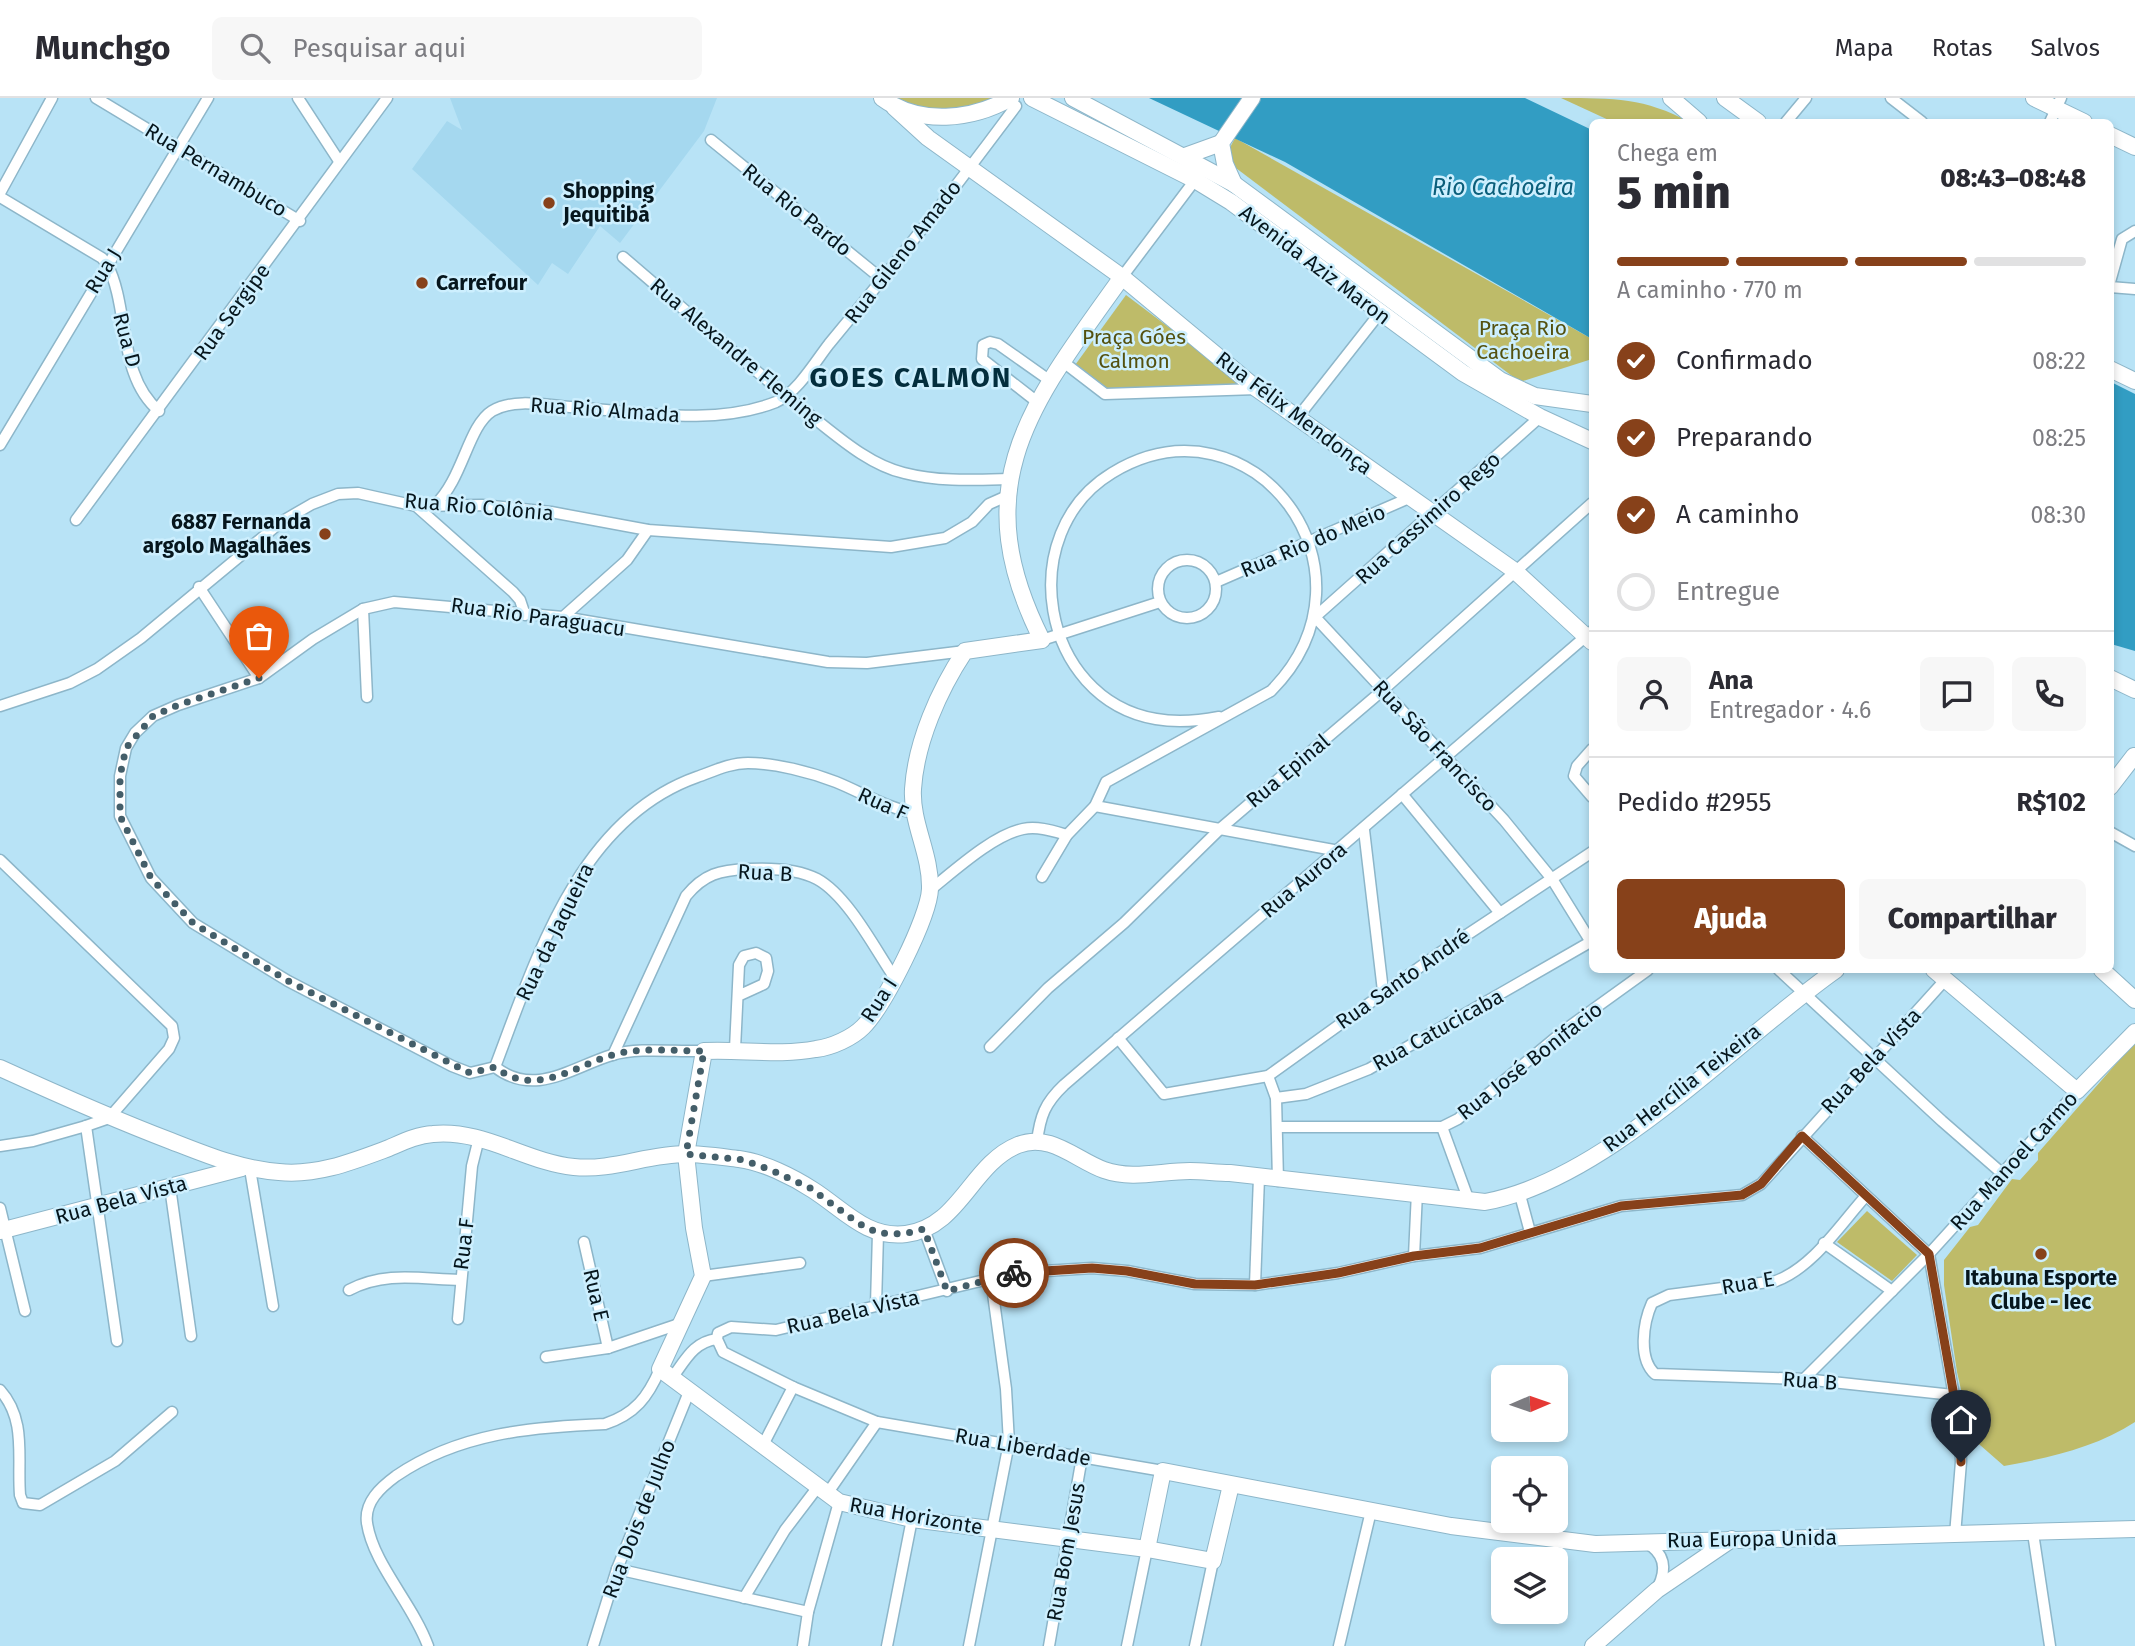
<!DOCTYPE html>
<html lang="pt">
<meta charset="utf-8">
<style>
:root{--surface:#fff;--page:#f7f7f7;--text:#2b2b33;--muted:#7c7c81;--line:#e1e1e2;--accent:#87411a}
body{margin:0;font-family:"Fira Sans",sans-serif;background:var(--page);color:var(--text);height:100vh;display:flex;flex-direction:column;font-size:26px;white-space:nowrap}
*{box-sizing:border-box;margin:0}
p{font-size:23px;color:var(--muted)}
.icon{flex:none;width:38px;height:38px;fill:none;stroke:currentColor;stroke-width:2;stroke-linecap:round;stroke-linejoin:round}
.map{position:relative;flex:1;overflow:hidden}
.drawer{position:absolute;left:1589px;top:21px;width:525px;height:854px;display:flex;flex-direction:column;background:var(--surface);border-radius:10px;box-shadow:0 4px 10px #0003}
.drawer>*{flex:none}
.needle{width:46px;rotate:88deg}
.controls{position:absolute;left:1491px;top:1267px;display:grid;gap:14px}
.controls a{display:grid;place-items:center;width:77px;height:77px;border-radius:10px;background:var(--surface);box-shadow:0 4px 10px #0003;font-size:35px}
.pin{position:absolute;display:grid;place-items:center;width:60px;height:60px;color:#fff;margin:-72px -30px;border-radius:50% 50% 50% 0;rotate:-45deg;box-shadow:0 0 7px #0007}
.pin .icon{rotate:45deg}
.courier{position:absolute;display:grid;place-items:center;width:70px;height:70px;margin:-35px;border:5px solid #87411a;border-radius:50%;background:#fff;color:#222;box-shadow:0 2px 9px #0007}
.headline em{font-style:normal;font-weight:800}
.headline div{display:flex;flex-direction:column-reverse}
.headline{display:flex;align-items:center;justify-content:space-between;height:119px;padding:0 28px}
h1{font-size:46px;font-weight:800;line-height:52px}
.bar{display:grid;grid-template-columns:repeat(4,1fr);gap:10px 7px;align-content:center;height:84px;padding:0 28px}
.bar i{height:9px;border-radius:5px;background:var(--line)}
.bar .selected{background:var(--accent)}
.bar p{grid-column:span 4}
.line{display:flex;align-items:center;gap:18px;padding:0 28px;border-top:2px solid var(--line)}
.line div{flex:1}
.round{display:grid;place-items:center;flex:none;width:74px;height:74px;border-radius:10px;background:var(--page)}
ol{padding:0 28px;list-style:none}
li{display:flex;align-items:center;gap:21px;height:77px}
li p{margin-inline-start:auto}
li .icon{padding:7px;border-radius:50%;background:var(--accent);color:#fff;stroke-width:4}
li:last-child{color:var(--muted)}
li i{width:38px;height:38px;border:4px solid var(--line);border-radius:50%}
.action{display:flex;gap:14px;margin-top:auto;padding:14px 28px}
.action a{flex:1;height:80px;border-radius:10px;background:var(--accent);color:#fff;font-size:28px;font-weight:800;line-height:80px;text-align:center}
.action a+a{background:var(--page);color:var(--text)}
header{display:flex;align-items:center;gap:42px;box-sizing:border-box;height:98px;padding:0 35px;background:var(--surface);border-bottom:2px solid var(--line)}
header strong{font-size:33px}
nav{display:flex;gap:38px;margin-inline-start:auto;font-size:24px}
.search{width:490px;height:63px;background:var(--page);display:flex;align-items:center;gap:18px;box-sizing:border-box;padding:0 24px;border-radius:10px;color:var(--muted);font-size:26px}
.map>svg:first-child{display:block}
</style>
<header>
<strong>Munchgo</strong>
<div class="search"><svg class="icon" aria-label="search" viewBox="0 0 24 24"><circle cx="10" cy="10" r="6"/><path d="M15 15l6 6"/></svg>Pesquisar aqui</div>
<nav><a>Mapa</a><a>Rotas</a><a>Salvos</a></nav>
</header>
<div class="map">
<svg width="2135" height="1548" viewBox="0 0 2135 1548">
<rect width="100%" height="100%" fill="#b8e3f6"/>
<polygon fill="#a5d8ef" points="450,0 717,0 704,33 620,145 600,128 568,176 552,165 538,187 412,71 447,23 462,32"/>
<g fill="#bebb69">
<path d="M886,0H998C957,19 927,15 886,0Z"/>
<path d="M1561,0C1614,0 1645,0 1689,24H1613Z"/>
<polygon points="1235,40 1592,241 1592,261 1520,284 1224,61"/>
<polygon points="1126,197 1244,286 1094,291 1070,274"/>
<path d="M2135,944V1324C2097,1349 2049,1360 2004,1368L1972,1340L1957,1274L1944,1187V1162L1970,1129L1978,1127L2012,1081L2020,1082L2038,1062V1055Z"/>
<polygon points="1867,1113 1917,1157 1892,1183 1837,1144"/>
</g>
<g fill="#329dc3">
<polygon points="1149,0 1525,0 1592,32 1592,241 1285,64"/>
<polygon points="2111,284 2135,296 2135,553 2111,546"/>
</g>
<g fill="none" stroke-linecap="round" stroke-linejoin="round">
<defs>
<g id="street">
<polyline points="96,0 300,123"/>
<polyline points="298,0 339,63"/>
<polyline points="1891,0 1922,24"/>
<polyline points="1786,24 1806,0"/>
<polyline points="2050,24 2061,0"/>
<polyline points="711,42 883,182"/>
<polyline points="0,95 52,0"/>
<path d="M0,99L102,160L107,166C130,210 117,278 159,313"/>
<path d="M623,159C685,212 746,266 810,317C837,338 869,367 904,375C939,384 974,382 1010,381"/>
<polyline points="1122,179 1195,82"/>
<polyline points="2110,184 2122,141 2135,133"/>
<polyline points="2110,189 2135,191"/>
<polyline points="1062,263 1105,296 1257,291"/>
<polyline points="1036,303 982,261 983,247 990,244 998,246 1049,282"/>
<polyline points="1298,319 1379,216"/>
<polyline points="0,347 208,0"/>
<path d="M435,407C463,381 468,328 492,313C514,300 545,307 570,309C635,313 713,329 776,304C797,295 815,264 829,246C894,168 956,89 1016,8"/>
<polyline points="416,408 513,494 520,502 525,517"/>
<polyline points="76,422 387,0"/>
<circle cx="1187" cy="491" r="29"/>
<polyline points="1216,484 1409,400"/>
<polyline points="199,489 259,580"/>
<polyline points="363,511 367,599"/>
<polyline points="563,519 627,462 648,432"/>
<polyline points="1315,519 1504,722 1552,781 1591,844"/>
<polyline points="1315,519 1540,319"/>
<polyline points="1042,542 1160,504"/>
<polyline points="0,608 70,585 97,571 141,540 281,424 312,406 338,396 358,395 416,408 482,407 551,414 648,432 891,449 945,440 972,424 989,406 1007,398"/>
<polyline points="1592,651 1577,668 1574,678 1592,699"/>
<polyline points="1402,696 1500,815"/>
<polyline points="1095,708 1339,753"/>
<polyline points="1364,732 1383,893"/>
<polyline points="2110,734 2135,748"/>
<polyline points="0,762 172,928 174,940 169,951 109,1020 86,1028 117,1243"/>
<path d="M1042,779L1067,737L1095,708L1106,684L1271,593C1390,473 1252,290 1112,375C1013,435 1040,601 1156,621C1178,625 1198,623 1219,619"/>
<path d="M930,792C954,773 993,737 1023,731C1038,728 1053,733 1067,737"/>
<polyline points="1779,872 1942,1023 2004,1077"/>
<polyline points="1118,940 1164,996 1268,978 1438,856 1592,754"/>
<polyline points="990,949 1048,890 1124,825 1221,730 1383,592 1592,405"/>
<polyline points="735,951 739,867 744,858 756,855 766,860 768,873 764,886 740,897"/>
<path d="M613,957L686,798C704,776 720,772 748,771C769,770 798,771 817,781C848,798 875,851 894,879"/>
<polyline points="495,969 470,975 452,968 288,883 193,825 151,780 120,718 120,678 126,650 135,635 153,618 178,607 259,580 313,541 363,511 394,504 563,519 828,564 867,565 965,553"/>
<path d="M495,969C536,861 578,721 697,679C714,673 730,665 748,665C775,665 810,674 836,684C863,695 884,709 914,715"/>
<path d="M495,969C535,1000 572,969 612,957C639,949 675,954 704,953"/>
<polyline points="1268,978 1276,1000 1278,1083"/>
<polyline points="1276,1000 1306,996 1369,971 1592,843"/>
<polyline points="1278,1029 1442,1029 1458,1021 1566,931 1648,872"/>
<polyline points="1442,1029 1469,1103"/>
<polyline points="1802,1038 1929,1156 1960,1332 1961,1364 1955,1437"/>
<path d="M1037,1044C1040,1018 1045,1005 1064,987L1592,533"/>
<polyline points="0,1048 33,1043 86,1028"/>
<polyline points="250,1071 273,1208"/>
<polyline points="170,1089 191,1238"/>
<polyline points="1520,1097 1530,1134"/>
<path d="M1865,1099C1839,1128 1813,1169 1776,1183L1669,1197L1652,1205C1643,1225 1638,1261 1655,1276L1804,1281L1953,1297"/>
<polyline points="0,1110 25,1213"/>
<polyline points="924,1131 947,1193"/>
<polyline points="584,1144 608,1250"/>
<polyline points="1824,1145 1892,1193"/>
<polyline points="1414,1158 1417,1094"/>
<polyline points="703,1178 800,1165"/>
<polyline points="1255,1187 1259,1079"/>
<path d="M349,1192C385,1173 420,1181 460,1182"/>
<polyline points="876,1207 878,1135"/>
<polyline points="458,1221 472,1068 479,1040"/>
<polyline points="546,1259 608,1250 682,1225"/>
<path d="M672,1280C685,1263 693,1244 717,1241"/>
<polyline points="1804,1281 1929,1156 2077,993"/>
<path d="M0,1292C27,1322 17,1360 20,1397L23,1405L40,1407L115,1363L172,1314"/>
<polyline points="763,1347 793,1289"/>
<polyline points="1163,1373 877,1324 793,1289 723,1254 717,1241 718,1235 731,1229 776,1232 1014,1175 1092,1170 1127,1173 1195,1186 1255,1187 1338,1175 1414,1158 1480,1150 1621,1108 1742,1097 1761,1086 1945,882"/>
<polyline points="827,1396 877,1324"/>
<polyline points="2033,1435 2050,1548"/>
<path d="M1646,1445C1665,1455 1667,1471 1658,1489"/>
<polyline points="617,1471 808,1514"/>
<polyline points="744,1500 785,1432 817,1390"/>
<path d="M428,1548C413,1506 373,1466 367,1425C364,1404 381,1389 396,1378C459,1335 531,1329 605,1326C635,1316 648,1299 660,1271"/>
<polyline points="593,1548 617,1471 689,1294"/>
<polyline points="803,1548 808,1514 839,1404"/>
<polyline points="887,1548 912,1421"/>
<polyline points="969,1548 1009,1345 1006,1291 991,1181"/>
<polyline points="1049,1548 1082,1359"/>
<polyline points="1127,1548 1147,1451"/>
<polyline points="1195,1548 1213,1463"/>
<polyline points="1339,1548 1371,1413"/>
</g>
<g id="secondary">
<path d="M882,0C920,28 972,22 1011,0"/>
<polyline points="1032,0 1195,82 1231,104 1463,275 1540,319 1592,343"/>
<polyline points="1073,0 1234,86 1500,282 1535,298 1592,306"/>
<polyline points="1671,0 1699,24"/>
<polyline points="1725,0 1758,24"/>
<polyline points="2034,0 2084,24"/>
<polyline points="894,9 928,40 1122,179 1257,291 1515,473 1592,544"/>
<polyline points="2110,37 2135,49"/>
<polyline points="1185,58 1221,45"/>
<polyline points="1234,86 1225,66 1221,45 1252,0"/>
<path d="M1122,179C1032,305 963,386 1042,542L965,553C939,592 916,644 913,691C911,725 931,756 930,791C929,819 884,908 863,929C852,940 832,949 816,951C780,958 740,951 704,953L686,1056L694,1130L703,1178L660,1271L839,1404L912,1421L1147,1451L1213,1463L1231,1387"/>
<polyline points="2110,271 2135,283"/>
<polyline points="2110,580 2135,592"/>
<polyline points="2110,689 2134,658"/>
<polyline points="1934,872 2077,993 2135,934"/>
<polyline points="2102,872 2135,902"/>
<path d="M0,970C57,996 113,1021 171,1043C207,1057 240,1071 279,1074C317,1078 354,1063 389,1050C403,1044 417,1037 433,1036C484,1031 525,1064 574,1069C612,1073 648,1056 686,1056C703,1056 722,1059 739,1061C763,1064 793,1079 813,1092C843,1111 867,1141 906,1136C960,1129 971,1066 1018,1047C1050,1034 1076,1062 1104,1072C1132,1082 1161,1073 1190,1073C1203,1073 1217,1075 1230,1075L1485,1104C1607,1082 1735,943 1836,872"/>
<polyline points="0,1133 242,1070"/>
<polyline points="1147,1451 1163,1373 1451,1428 1595,1446 2135,1431"/>
<polyline points="1593,1548 1657,1492 1732,1441"/>
</g>
</defs>
<use href="#street" stroke="#8db6c9" stroke-width="13"/>
<use href="#secondary" stroke="#8db6c9" stroke-width="18"/>
<use href="#street" stroke="#fff" stroke-width="10"/>
<use href="#secondary" stroke="#fff" stroke-width="16"/>
</g>
<g fill="none" stroke-linecap="round" stroke-linejoin="round">
<path stroke="#445e69" stroke-width="7" stroke-dasharray="0 12.6" d="M259,580L178,607L153,618L126,650L120,678V718L151,780L193,825L288,883L470,975L495,969C535,1000 572,969 612,957C639,949 675,953 704,953L686,1056L744,1062L773,1073L810,1090L858,1125L878,1135L904,1136L924,1131L947,1193L1014,1175"/>
<polyline stroke="#87411a" stroke-width="9" points="1014,1175 1092,1170 1127,1173 1195,1186 1255,1187 1338,1175 1414,1158 1480,1150 1621,1108 1742,1097 1761,1086 1802,1038 1929,1156 1960,1332 1961,1364"/>
</g>
<g fill="#87411a" stroke="#cdeffe" stroke-width="2.5">
<circle cx="549" cy="105" r="7"/>
<circle cx="422" cy="185" r="7"/>
<circle cx="325" cy="436" r="7"/>
<circle cx="2041" cy="1156" r="7"/>
</g>
<g text-anchor="middle" stroke-width="5" stroke-linejoin="round" paint-order="stroke">
<g font-size="21" fill="#06161d" stroke="#cdeffe">
<text transform="translate(216 72) rotate(31)" y="7">Rua Pernambuco</text>
<text transform="translate(797 112) rotate(39)" y="7">Rua Rio Pardo</text>
<text transform="translate(903 154) rotate(-52)" y="7">Rua Gileno Amado</text>
<text transform="translate(1315 167) rotate(37)" y="7">Avenida Aziz Maron</text>
<text transform="translate(103 173) rotate(-59)" y="7">Rua J</text>
<text transform="translate(232 214) rotate(-54)" y="7">Rua Sergipe</text>
<text transform="translate(127 242) rotate(75)" y="7">Rua D</text>
<text transform="translate(736 254) rotate(40)" y="7">Rua Alexandre Fleming</text>
<text transform="translate(605 312) rotate(4)" y="7">Rua Rio Almada</text>
<text transform="translate(1294 315) rotate(37)" y="7">Rua Félix Mendonça</text>
<text transform="translate(479 409) rotate(5)" y="7">Rua Rio Colônia</text>
<text transform="translate(1428 420) rotate(-42)" y="7">Rua Cassimiro Rego</text>
<text transform="translate(1313 443) rotate(-23)" y="7">Rua Rio do Meio</text>
<text transform="translate(538 519) rotate(8)" y="7">Rua Rio Paraguacu</text>
<text transform="translate(1435 648) rotate(47)" y="7">Rua São Francisco</text>
<text transform="translate(1288 673) rotate(-40)" y="7">Rua Epinal</text>
<text transform="translate(883 706) rotate(24)" y="7">Rua F</text>
<text transform="translate(765 775) rotate(3)" y="7">Rua B</text>
<text transform="translate(1304 782) rotate(-40)" y="7">Rua Aurora</text>
<text transform="translate(555 834) rotate(-64)" y="7">Rua da Jaqueira</text>
<text transform="translate(1403 881) rotate(-35)" y="7">Rua Santo André</text>
<text transform="translate(879 902) rotate(-57)" y="7">Rua I</text>
<text transform="translate(1438 932) rotate(-29)" y="7">Rua Catucicaba</text>
<text transform="translate(1530 963) rotate(-38)" y="7">Rua José Bonifacio</text>
<text transform="translate(1871 963) rotate(-47)" y="7">Rua Bela Vista</text>
<text transform="translate(1682 990) rotate(-38)" y="7">Rua Hercília Teixeira</text>
<text transform="translate(2014 1063) rotate(-48)" y="7">Rua Manoel Carmo</text>
<text transform="translate(121 1102) rotate(-15)" y="7">Rua Bela Vista</text>
<text transform="translate(464 1146) rotate(-83)" y="7">Rua F</text>
<text transform="translate(1748 1185) rotate(-10)" y="7">Rua E</text>
<text transform="translate(596 1197) rotate(77)" y="7">Rua E</text>
<text transform="translate(853 1214) rotate(-13)" y="7">Rua Bela Vista</text>
<text transform="translate(1810 1283) rotate(4)" y="7">Rua B</text>
<text transform="translate(1023 1349) rotate(10)" y="7">Rua Liberdade</text>
<text transform="translate(916 1418) rotate(10)" y="7">Rua Horizonte</text>
<text transform="translate(639 1421) rotate(-69)" y="7">Rua Dois de Julho</text>
<text transform="translate(1752 1441) rotate(-1)" y="7">Rua Europa Unida</text>
<text transform="translate(1066 1454) rotate(-80)" y="7">Rua Bom Jesus</text>
</g>
<g font-size="21" font-weight="bold" fill="#06161d" stroke="#cdeffe" text-anchor="start">
<text x="563" y="100">Shopping<tspan x="563" dy="24">Jequitibá</tspan></text>
<text x="436" y="192">Carrefour</text>
<text x="311" y="431" text-anchor="end">6887 Fernanda<tspan x="311" dy="24">argolo Magalhães</tspan></text>
<text x="2041" y="1187" text-anchor="middle">Itabuna Esporte<tspan x="2041" dy="24">Clube - Iec</tspan></text>
</g>
<g font-size="21" fill="#54510f" stroke="#cdeffe">
<text x="1523" y="237">Praça Rio<tspan x="1523" dy="24">Cachoeira</tspan></text>
<text x="1134" y="246">Praça Góes<tspan x="1134" dy="24">Calmon</tspan></text>
</g>
<g font-size="23" font-style="italic" fill="#0a5e7a" stroke="#cdeffe">
<text x="1503" y="97">Rio Cachoeira</text>
</g>
<g font-size="28" font-weight="bold" letter-spacing="2" fill="#032e3d" stroke="#cdeffe">
<text x="911" y="289">GOES CALMON</text>
</g>
</g>
</svg>
<div class="controls">
<a><svg class="needle" viewBox="-14 -14 28 28"><path d="M0-13l5 13h-10z" fill="#e53935"/><path d="M0 13l5-13h-10z" fill="#7c7c81"/></svg></a>
<a><svg class="icon" aria-label="locate" viewBox="0 0 24 24"><circle cx="12" cy="12" r="6"/><path d="M12 2v4M12 18v4M2 12h4M18 12h4"/></svg></a>
<a><svg class="icon" aria-label="layers" viewBox="0 0 24 24"><path d="M12 4l9 5-9 5-9-5zM3 14l9 5 9-5"/></svg></a>
</div>
<div class="pin" style="left:259px;top:580px;background:#ea580c"><svg class="icon" aria-label="bag" viewBox="0 0 24 24"><path d="M5 8h14l-1 12H6zM9 8a3 3 0 0 1 6 0"/></svg></div>
<div class="pin" style="left:1961px;top:1364px;background:#1f2937"><svg class="icon" aria-label="home" viewBox="0 0 24 24"><path d="M3 11l9-7 9 7M6 9v11h12V9"/></svg></div>
<div class="courier" style="left:1014px;top:1175px"><svg class="icon" aria-label="bike" viewBox="0 0 24 24"><circle cx="6" cy="16" r="4"/><circle cx="18" cy="16" r="4"/><path d="M6 16l4-8h5l3 8M10 8l3 8H6M13 5h3"/></svg></div>
<section class="drawer">
<div class="headline"><div><h1>5 min</h1><p>Chega em</p></div><em>08:43–08:48</em></div>
<div class="bar"><i class="selected"></i><i class="selected"></i><i class="selected"></i><i></i><p>A caminho · 770 m</p></div>
<ol>
<li><svg class="icon" aria-label="check" viewBox="0 0 24 24"><path d="M5 12l5 5 9-10"/></svg>Confirmado<p>08:22</p></li>
<li><svg class="icon" aria-label="check" viewBox="0 0 24 24"><path d="M5 12l5 5 9-10"/></svg>Preparando<p>08:25</p></li>
<li><svg class="icon" aria-label="check" viewBox="0 0 24 24"><path d="M5 12l5 5 9-10"/></svg>A caminho<p>08:30</p></li>
<li><i></i>Entregue</li>
</ol>
<div class="line" style="height:126px"><a class="round"><svg class="icon" aria-label="person" viewBox="0 0 24 24"><circle cx="12" cy="8" r="4"/><path d="M4 21q1-7 8-7t8 7"/></svg></a><div><b>Ana</b><p>Entregador · 4.6</p></div><a class="round"><svg class="icon" aria-label="chat" viewBox="0 0 24 24"><path d="M4 5h16v11H9l-5 4z"/></svg></a><a class="round"><svg class="icon" aria-label="phone" viewBox="0 0 24 24"><path d="M5 4h4l2 5-3 2q2 4 5 5l2-3 5 2v4C11 20 4 13 5 4z"/></svg></a></div>
<div class="line" style="height:91px"><div>Pedido #2955</div><b>R$102</b></div>
<div class="action"><a>Ajuda</a><a>Compartilhar</a></div>
</section>
</div>
